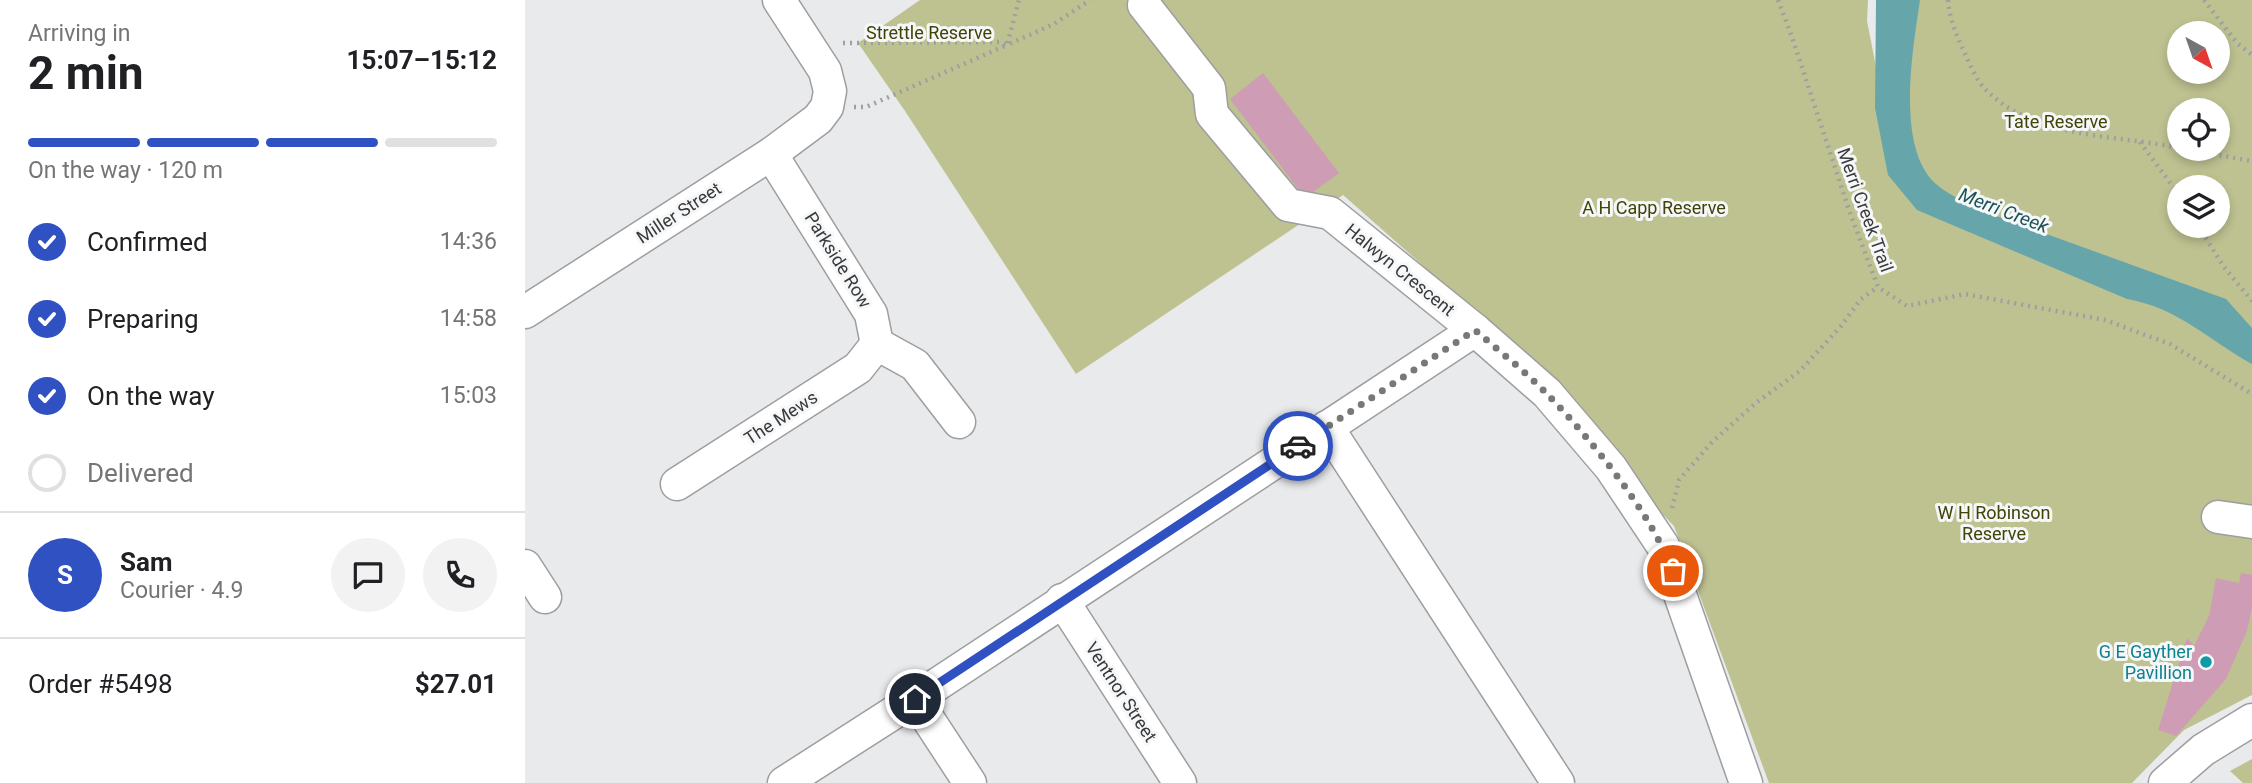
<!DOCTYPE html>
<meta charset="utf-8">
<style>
:root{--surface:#fff;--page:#f2f2f2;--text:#202124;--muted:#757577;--line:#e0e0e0;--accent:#3051c1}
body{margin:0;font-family:Roboto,sans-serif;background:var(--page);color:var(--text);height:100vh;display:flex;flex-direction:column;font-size:26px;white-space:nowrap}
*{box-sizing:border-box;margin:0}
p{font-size:23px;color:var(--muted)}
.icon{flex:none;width:38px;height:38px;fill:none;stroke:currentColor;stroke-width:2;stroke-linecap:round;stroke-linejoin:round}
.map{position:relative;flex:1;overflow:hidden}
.panel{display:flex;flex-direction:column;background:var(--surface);width:525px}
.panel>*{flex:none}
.needle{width:46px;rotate:140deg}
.tools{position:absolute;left:1642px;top:21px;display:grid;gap:14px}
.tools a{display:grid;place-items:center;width:63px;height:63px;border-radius:50%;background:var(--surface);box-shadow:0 4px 10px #0003;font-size:35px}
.pin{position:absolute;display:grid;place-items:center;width:60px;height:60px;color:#fff;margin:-30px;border:4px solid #fff;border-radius:50%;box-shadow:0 2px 7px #0007}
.courier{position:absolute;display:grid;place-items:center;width:70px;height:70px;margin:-35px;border:5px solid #3051c1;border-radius:50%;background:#fff;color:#222;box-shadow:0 2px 9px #0007}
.head em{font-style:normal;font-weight:700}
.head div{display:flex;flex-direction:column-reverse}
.head{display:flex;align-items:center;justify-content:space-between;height:119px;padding:0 28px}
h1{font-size:46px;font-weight:700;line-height:52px}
.bar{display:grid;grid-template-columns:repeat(4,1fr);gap:10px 7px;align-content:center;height:84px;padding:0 28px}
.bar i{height:9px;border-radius:5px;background:var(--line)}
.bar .selected{background:var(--accent)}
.bar p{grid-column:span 4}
.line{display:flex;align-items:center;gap:18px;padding:0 28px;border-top:2px solid var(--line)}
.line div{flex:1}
.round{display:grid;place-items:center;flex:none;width:74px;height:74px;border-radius:37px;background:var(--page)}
ol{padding:0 28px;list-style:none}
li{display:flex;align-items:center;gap:21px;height:77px}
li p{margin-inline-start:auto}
li .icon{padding:7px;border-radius:50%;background:var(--accent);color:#fff;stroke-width:4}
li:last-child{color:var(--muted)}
li i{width:38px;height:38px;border:4px solid var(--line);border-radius:50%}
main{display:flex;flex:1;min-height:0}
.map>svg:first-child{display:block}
</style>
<main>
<section class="panel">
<div class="head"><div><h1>2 min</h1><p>Arriving in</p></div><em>15:07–15:12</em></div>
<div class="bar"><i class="selected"></i><i class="selected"></i><i class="selected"></i><i></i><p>On the way · 120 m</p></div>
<ol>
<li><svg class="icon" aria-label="check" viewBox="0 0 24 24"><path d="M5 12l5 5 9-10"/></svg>Confirmed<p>14:36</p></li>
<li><svg class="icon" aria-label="check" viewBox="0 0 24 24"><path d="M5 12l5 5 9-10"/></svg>Preparing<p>14:58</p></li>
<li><svg class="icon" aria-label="check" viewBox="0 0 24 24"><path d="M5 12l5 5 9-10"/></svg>On the way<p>15:03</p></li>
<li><i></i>Delivered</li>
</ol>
<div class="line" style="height:126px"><b class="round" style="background:var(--accent);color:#fff">S</b><div><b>Sam</b><p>Courier · 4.9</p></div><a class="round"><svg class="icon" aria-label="chat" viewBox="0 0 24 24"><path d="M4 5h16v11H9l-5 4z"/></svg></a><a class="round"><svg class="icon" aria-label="phone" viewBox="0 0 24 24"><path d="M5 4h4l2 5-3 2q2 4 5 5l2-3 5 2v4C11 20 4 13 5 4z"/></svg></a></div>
<div class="line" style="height:91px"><div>Order #5498</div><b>$27.01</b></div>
</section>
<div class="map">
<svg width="1727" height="783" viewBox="0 0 1727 783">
<rect width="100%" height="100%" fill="#e9eaec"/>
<g fill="#bec291" fill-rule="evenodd">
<path d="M395,0H1343L1342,21L1366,143L1362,0H1727V695L1659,730L1607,783H1244L1149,526L894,262L818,195L551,374L380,111L333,43ZM1654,33H1692V72H1654ZM1654,110H1692V149H1654ZM1654,187H1692V226H1654Z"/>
<polygon points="1727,759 1727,783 1718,783 1705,771"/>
</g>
<path fill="#66a6aa" d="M1351,0H1395C1388,49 1370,147 1411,184C1427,198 1450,206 1469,215L1701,299L1727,328V364C1683,340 1654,308 1602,299L1392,210L1363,175L1350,108Z"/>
<g fill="#ce9db5">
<polygon points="738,73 814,173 780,198 705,99"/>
<polygon points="1716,573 1727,575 1727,607 1722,631 1701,679 1651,736 1633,730 1662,638 1669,646 1684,616 1691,578 1714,583"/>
</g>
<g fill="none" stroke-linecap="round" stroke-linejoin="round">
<defs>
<g id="minor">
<polyline points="619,5 684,88 687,114 763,205 805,213 950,330 1022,393 1086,468 1138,546 1221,783"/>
<polyline points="246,154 346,314 352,344"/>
<polyline points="0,312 246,154 293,119 302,107 305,91 300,71 254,0"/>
<polyline points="352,344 390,365 434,422"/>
<polyline points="802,427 1033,783"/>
<polyline points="152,484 333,368 352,344"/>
<polyline points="1693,517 1727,522"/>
<polyline points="0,566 20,597"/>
<polyline points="537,600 655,783"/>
<polyline points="390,699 445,783"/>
<polyline points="259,783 390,699 950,330"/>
<polyline points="1640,783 1678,750 1727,720"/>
</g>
</defs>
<use href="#minor" stroke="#9e9ea0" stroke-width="35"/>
<g stroke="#9e9fa0" stroke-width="4.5" stroke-dasharray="2 5" stroke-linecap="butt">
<polyline points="1253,0 1267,37 1325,213 1353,287 1382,306 1440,294 1580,320 1645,344 1727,394"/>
<path d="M1423,0C1424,19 1433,39 1441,56C1446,67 1452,81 1460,89C1510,140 1590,134 1654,148"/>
<polyline points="1679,0 1712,43 1727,55"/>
<polyline points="318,43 474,42 482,45 529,24 565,0"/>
<polyline points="329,107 341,107 482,45 494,0"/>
<polyline points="1615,142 1654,195"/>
<polyline points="1660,149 1727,161"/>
<polyline points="1673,226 1699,267 1727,301"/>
<polyline points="1147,508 1154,480 1187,442 1232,402 1275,371 1316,326 1336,299 1353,287"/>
</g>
<use href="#minor" stroke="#fff" stroke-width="32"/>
</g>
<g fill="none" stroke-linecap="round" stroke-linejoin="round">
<path stroke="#777878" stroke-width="7" stroke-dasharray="0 12.6" d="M773,446L950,330C974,351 1000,371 1022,394C1066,439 1126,513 1148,571"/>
<polyline stroke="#3051c1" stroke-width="9" points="390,699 773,446"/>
</g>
<circle fill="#0f9aa8" stroke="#f6f7f9" stroke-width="2.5" cx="1681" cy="662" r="7"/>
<g text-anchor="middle" stroke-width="6" stroke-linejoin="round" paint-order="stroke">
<g font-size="18" fill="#414307" stroke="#f6f7f9">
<text x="404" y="39">Strettle Reserve</text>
<text x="1531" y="128">Tate Reserve</text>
<text x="1129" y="214">A H Capp Reserve</text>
<text x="1469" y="519">W H Robinson<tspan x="1469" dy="21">Reserve</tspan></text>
</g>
<g font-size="18" fill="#393a3a" stroke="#f6f7f9">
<text transform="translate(1340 210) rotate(70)" y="6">Merri Creek Trail</text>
<text transform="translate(154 213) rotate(-33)" y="6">Miller Street</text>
<text transform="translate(313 260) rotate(58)" y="6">Parkside Row</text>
<text transform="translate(875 270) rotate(39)" y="6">Halwyn Crescent</text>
<text transform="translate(256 418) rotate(-33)" y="6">The Mews</text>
<text transform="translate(596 692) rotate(57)" y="6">Ventnor Street</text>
</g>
<g font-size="18" fill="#0d838f" stroke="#f6f7f9" text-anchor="end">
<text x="1667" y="658">G E Gayther<tspan x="1667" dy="21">Pavillion</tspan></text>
</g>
<g font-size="19" font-style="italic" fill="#1b5357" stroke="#f6f7f9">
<text transform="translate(1479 210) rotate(21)" y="7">Merri Creek</text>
</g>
</g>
</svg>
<div class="tools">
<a><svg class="needle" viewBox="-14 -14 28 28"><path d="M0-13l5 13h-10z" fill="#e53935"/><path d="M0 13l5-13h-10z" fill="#757577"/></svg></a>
<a><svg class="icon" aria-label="locate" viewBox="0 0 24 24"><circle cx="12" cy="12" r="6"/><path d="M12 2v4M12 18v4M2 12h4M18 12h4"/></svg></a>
<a><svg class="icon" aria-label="layers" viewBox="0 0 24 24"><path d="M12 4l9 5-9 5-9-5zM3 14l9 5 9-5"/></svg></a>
</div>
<div class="pin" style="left:1148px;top:571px;background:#ea580c"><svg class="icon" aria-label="bag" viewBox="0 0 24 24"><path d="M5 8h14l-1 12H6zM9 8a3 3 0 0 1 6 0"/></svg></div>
<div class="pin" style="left:390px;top:699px;background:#1f2937"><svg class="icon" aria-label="home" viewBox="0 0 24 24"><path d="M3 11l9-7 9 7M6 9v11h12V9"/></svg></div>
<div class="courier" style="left:773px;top:446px"><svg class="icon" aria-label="car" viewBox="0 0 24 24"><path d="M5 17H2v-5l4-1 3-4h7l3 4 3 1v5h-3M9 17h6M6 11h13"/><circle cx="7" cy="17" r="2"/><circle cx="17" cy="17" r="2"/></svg></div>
</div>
</main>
